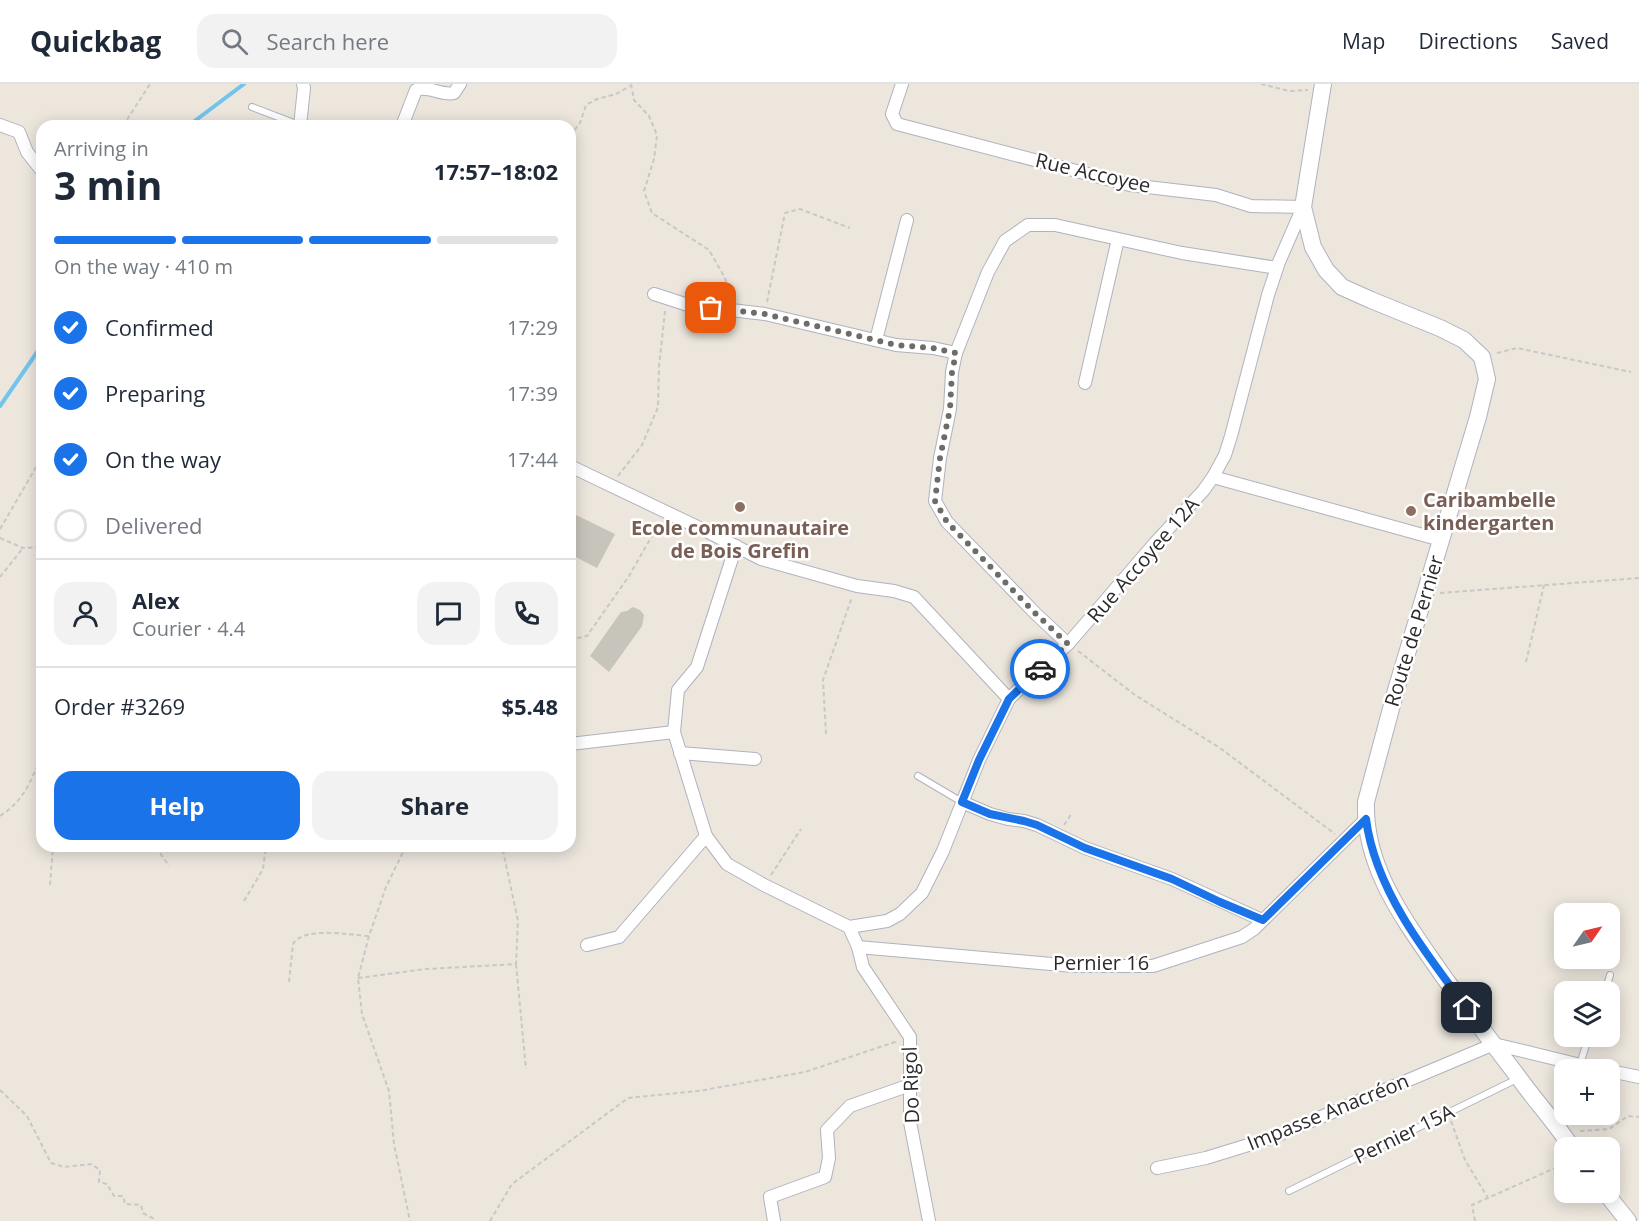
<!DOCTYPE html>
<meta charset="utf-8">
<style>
:root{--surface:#fff;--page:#f2f2f3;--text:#1f2937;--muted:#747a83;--line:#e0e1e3;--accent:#1a73e8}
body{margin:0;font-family:"Open Sans",sans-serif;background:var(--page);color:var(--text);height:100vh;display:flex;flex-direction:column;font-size:22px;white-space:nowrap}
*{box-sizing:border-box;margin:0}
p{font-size:20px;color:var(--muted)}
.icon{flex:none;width:33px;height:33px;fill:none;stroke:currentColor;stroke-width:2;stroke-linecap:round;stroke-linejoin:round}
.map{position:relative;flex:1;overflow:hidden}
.sheet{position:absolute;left:36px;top:36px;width:540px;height:732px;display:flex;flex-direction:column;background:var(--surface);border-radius:18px;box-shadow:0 3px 15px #0003}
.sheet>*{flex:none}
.needle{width:39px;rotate:56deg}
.buttons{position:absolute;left:1554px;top:819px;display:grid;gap:12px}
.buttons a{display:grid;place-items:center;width:66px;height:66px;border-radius:12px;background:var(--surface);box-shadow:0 3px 15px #0003;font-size:30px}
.pin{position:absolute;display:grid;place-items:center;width:51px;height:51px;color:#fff;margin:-26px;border-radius:12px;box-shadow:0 3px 9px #0006}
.courier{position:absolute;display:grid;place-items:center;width:60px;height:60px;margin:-30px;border:4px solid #1a73e8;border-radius:50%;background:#fff;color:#222;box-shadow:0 2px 8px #0007}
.headline em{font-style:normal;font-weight:700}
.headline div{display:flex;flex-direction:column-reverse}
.headline{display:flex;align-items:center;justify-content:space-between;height:102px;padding:0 18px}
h1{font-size:39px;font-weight:700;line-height:45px}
.bar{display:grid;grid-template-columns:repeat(4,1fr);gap:9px 6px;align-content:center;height:72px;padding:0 18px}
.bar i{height:8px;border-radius:4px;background:var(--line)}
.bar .on{background:var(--accent)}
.bar p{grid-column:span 4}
.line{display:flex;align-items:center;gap:15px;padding:0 18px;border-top:2px solid var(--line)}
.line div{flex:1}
.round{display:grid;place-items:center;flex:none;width:63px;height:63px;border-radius:18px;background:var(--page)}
ol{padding:0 18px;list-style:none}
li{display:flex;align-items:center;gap:18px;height:66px}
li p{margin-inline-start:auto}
li .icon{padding:6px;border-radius:50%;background:var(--accent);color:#fff;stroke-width:4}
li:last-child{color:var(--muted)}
li i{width:33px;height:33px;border:3px solid var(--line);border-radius:50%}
.primary-button{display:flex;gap:12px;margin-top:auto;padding:12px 18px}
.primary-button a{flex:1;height:69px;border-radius:18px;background:var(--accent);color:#fff;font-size:24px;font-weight:700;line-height:69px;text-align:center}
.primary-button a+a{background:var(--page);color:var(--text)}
header{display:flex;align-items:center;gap:36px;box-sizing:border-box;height:84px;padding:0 30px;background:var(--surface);border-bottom:2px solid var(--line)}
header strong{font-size:28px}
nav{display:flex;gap:33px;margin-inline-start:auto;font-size:21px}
.search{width:420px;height:54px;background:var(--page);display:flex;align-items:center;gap:15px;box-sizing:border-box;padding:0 21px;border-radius:18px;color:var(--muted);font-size:22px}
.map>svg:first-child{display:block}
</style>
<header>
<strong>Quickbag</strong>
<div class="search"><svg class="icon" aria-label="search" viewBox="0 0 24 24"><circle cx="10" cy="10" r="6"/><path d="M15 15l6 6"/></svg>Search here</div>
<nav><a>Map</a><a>Directions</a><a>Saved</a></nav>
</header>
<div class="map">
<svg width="1639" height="1137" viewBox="0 0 1639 1137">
<rect width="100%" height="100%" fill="#ece6dd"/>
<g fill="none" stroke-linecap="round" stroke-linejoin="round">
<g stroke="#72c4ec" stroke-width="4">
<polyline points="188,42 244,0"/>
<polyline points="0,322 42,261"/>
</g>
</g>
<g fill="#c7c4bb">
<polygon points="576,431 615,450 597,484 570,470 570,441"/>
<polygon points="633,523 640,526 644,531 642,542 609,588 590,572 621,528 627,527"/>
</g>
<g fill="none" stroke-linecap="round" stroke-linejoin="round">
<defs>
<g id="lane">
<polyline points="252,23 299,41"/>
<polyline points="918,692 962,718"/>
<polyline points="1605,908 1610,891"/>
<polyline points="1580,980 1589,952"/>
<polyline points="1289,1107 1517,995"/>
</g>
<g id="street">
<polyline points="0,41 19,48 27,68 42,87"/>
<polyline points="300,42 304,4 303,0"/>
<path d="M402,42L416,6C428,1 441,12 454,9L460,0"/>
<polyline points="654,210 688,221 765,230 896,261 933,264 956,269 952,288 950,325 940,374 935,417 947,438 1036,530 1068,560"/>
<polyline points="876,256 907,136"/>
<polyline points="956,269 988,188 1005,157 1028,141 1055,141 1182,169 1277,184"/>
<polyline points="1085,299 1118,155"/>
<polyline points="570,382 708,448 761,475 857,502 894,507 914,513 1009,615"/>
<polyline points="1213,393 1441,456"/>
<polyline points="736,462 697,583 678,606 674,648 706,752 727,780 764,801 849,843 887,837 900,830 922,809 943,767 979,676 1009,615 1023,601 1068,560 1155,459 1203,407 1213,393 1225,371 1231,352 1268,211 1279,178 1303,123 1251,122 1216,111 1130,101 897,40 892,30 902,0"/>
<polyline points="570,660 674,648"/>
<polyline points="680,669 755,675"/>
<polyline points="962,718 990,730 1008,735 1024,737 1037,741 1085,764 1172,795 1262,836"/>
<polyline points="849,843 858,863 863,883 910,953 910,1038 929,1137"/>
<polyline points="587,861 619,853 706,752"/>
<polyline points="858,863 1074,882 1153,882 1242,853 1254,845 1366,735"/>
<polyline points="1610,987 1639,993"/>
<polyline points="1157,1084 1206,1074 1271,1054 1494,960 1601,986"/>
<polyline points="774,1137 770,1113 825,1093 829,1074 827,1046 850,1022 910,1001"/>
</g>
<g id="secondary">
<path d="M1323,0L1303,123L1313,163L1326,186L1342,203L1371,216L1440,244L1464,256L1482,273L1487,295L1478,333L1396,606L1366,718C1364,780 1400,830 1434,879C1461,918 1490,956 1519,994C1536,1018 1556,1039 1572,1064"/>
<polyline points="1605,1108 1628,1137"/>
</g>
</defs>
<use href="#lane" stroke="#b0b2be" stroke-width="8"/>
<use href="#street" stroke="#b0b2be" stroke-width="14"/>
<use href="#secondary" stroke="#b0b2be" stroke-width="18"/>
<g stroke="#c8c8c8" stroke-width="2" stroke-dasharray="4.5 3" stroke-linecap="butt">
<polyline points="631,0 634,16 649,32 657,51 654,75 644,107 652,129 709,166 725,194 730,212"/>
<polyline points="1261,0 1289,7 1308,6"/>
<polyline points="123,42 150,0"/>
<polyline points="570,52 580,39 586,21 597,15 616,10 630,2"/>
<polyline points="767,218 785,129 800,125 850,144"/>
<polyline points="1497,269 1517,264 1631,288"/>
<polyline points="618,392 642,361 658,323 659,283 665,227"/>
<polyline points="0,445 42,373"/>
<polyline points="0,454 23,464 42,463"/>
<polyline points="0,493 23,464"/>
<polyline points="1440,509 1639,494"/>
<polyline points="570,556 587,552 629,492 660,438"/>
<polyline points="1078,567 1135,611 1220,664 1335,750"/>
<polyline points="1526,578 1544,501"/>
<polyline points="826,650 823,596 852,513"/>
<polyline points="38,680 42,688"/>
<path d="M0,732C25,716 31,696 42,671"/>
<polyline points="1064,741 1072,729"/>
<polyline points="161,762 160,769 169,782"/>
<polyline points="406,762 386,803 369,852 358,894 362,930 389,1007 394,1060 410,1137"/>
<polyline points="771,791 801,745"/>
<polyline points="50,801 53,762"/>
<polyline points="244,817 263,785 266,762"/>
<polyline points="516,880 526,985"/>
<polyline points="358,894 426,885 516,880 518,837 502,762"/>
<path d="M289,898L293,860C304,842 350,851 369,852"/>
<polyline points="0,1006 27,1032 51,1079 64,1083 91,1080 100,1086 99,1098 107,1100 114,1112 123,1112 125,1120 141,1121 143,1129 154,1135 154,1137"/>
<polyline points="1451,1037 1465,1076 1488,1114"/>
<polyline points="1580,1047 1609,1045 1628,1032 1639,1033"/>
<polyline points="490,1137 512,1100 628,1014 698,1007 805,988 898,957"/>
<polyline points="1475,1137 1472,1121 1564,1080"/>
</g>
<use href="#lane" stroke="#fff" stroke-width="6"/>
<use href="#street" stroke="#fff" stroke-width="12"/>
<use href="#secondary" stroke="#fff" stroke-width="16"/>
</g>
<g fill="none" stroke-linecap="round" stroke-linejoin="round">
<polyline stroke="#6e6c69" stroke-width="6" stroke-dasharray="0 10.8" points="711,224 765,230 896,261 933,264 956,269 952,288 950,325 940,374 935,417 947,438 1036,530 1068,560 1040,585"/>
<path stroke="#1a73e8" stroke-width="8" d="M1040,585L1009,615L979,676L962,718L990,730L1024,737L1037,741L1085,764L1172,795L1220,818L1263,836L1366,735C1375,805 1425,869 1467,924"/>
</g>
<g fill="#8d6e63" stroke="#fff" stroke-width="2">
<circle cx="740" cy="423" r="6"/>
<circle cx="1411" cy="427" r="6"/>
</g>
<g text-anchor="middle" stroke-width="5" stroke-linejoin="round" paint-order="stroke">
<g font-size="20" fill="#2a2a2a" stroke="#fff">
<text transform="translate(1093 89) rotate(13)" y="7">Rue Accoyee</text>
<text transform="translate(1143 476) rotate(-49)" y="7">Rue Accoyee 12A</text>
<text transform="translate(1414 547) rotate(-73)" y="7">Route de Pernier</text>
<text x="1101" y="886">Pernier 16</text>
<text transform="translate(911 1001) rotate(-92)" y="7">Do Rigol</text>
<text transform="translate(1328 1028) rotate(-22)" y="7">Impasse Anacréon</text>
<text transform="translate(1404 1050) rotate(-26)" y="7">Pernier 15A</text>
</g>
<g font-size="20" font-weight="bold" fill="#785e54" stroke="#fff" text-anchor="start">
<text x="1423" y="423">Caribambelle<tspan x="1423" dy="23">kindergarten</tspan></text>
<text x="740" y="451" text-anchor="middle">Ecole communautaire<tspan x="740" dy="23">de Bois Grefin</tspan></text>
</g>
</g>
</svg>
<div class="buttons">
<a><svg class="needle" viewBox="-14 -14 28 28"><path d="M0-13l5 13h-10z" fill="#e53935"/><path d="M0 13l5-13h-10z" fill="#747a83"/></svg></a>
<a><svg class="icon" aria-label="layers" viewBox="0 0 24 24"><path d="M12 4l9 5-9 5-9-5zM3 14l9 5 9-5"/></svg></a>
<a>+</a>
<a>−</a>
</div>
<div class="pin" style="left:711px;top:224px;background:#ea580c"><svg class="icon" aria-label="bag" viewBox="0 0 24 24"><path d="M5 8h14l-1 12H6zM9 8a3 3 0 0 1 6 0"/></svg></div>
<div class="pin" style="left:1467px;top:924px;background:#1f2937"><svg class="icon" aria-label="home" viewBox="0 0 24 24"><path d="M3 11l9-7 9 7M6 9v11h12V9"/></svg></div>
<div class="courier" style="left:1040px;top:585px"><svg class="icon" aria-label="car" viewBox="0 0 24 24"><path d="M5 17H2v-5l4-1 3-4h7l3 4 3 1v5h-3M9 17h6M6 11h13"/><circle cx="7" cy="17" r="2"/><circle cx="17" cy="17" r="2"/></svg></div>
<section class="sheet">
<div class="headline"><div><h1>3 min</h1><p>Arriving in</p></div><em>17:57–18:02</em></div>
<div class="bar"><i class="on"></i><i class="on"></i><i class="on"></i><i></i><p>On the way · 410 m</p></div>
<ol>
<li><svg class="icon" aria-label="check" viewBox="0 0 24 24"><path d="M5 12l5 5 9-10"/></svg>Confirmed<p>17:29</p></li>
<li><svg class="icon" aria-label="check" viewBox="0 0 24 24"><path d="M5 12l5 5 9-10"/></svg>Preparing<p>17:39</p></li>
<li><svg class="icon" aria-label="check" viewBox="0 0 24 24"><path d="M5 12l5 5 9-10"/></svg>On the way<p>17:44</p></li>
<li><i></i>Delivered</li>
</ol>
<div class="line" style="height:108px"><a class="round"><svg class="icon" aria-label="person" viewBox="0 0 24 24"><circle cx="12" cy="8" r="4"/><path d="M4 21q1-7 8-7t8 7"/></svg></a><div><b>Alex</b><p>Courier · 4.4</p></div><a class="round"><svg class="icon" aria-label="chat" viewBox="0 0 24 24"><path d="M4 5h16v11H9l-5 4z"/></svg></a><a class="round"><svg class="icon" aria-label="phone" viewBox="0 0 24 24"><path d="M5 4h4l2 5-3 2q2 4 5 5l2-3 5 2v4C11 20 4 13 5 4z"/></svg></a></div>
<div class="line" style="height:78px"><div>Order #3269</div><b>$5.48</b></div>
<div class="primary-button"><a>Help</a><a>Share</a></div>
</section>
</div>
